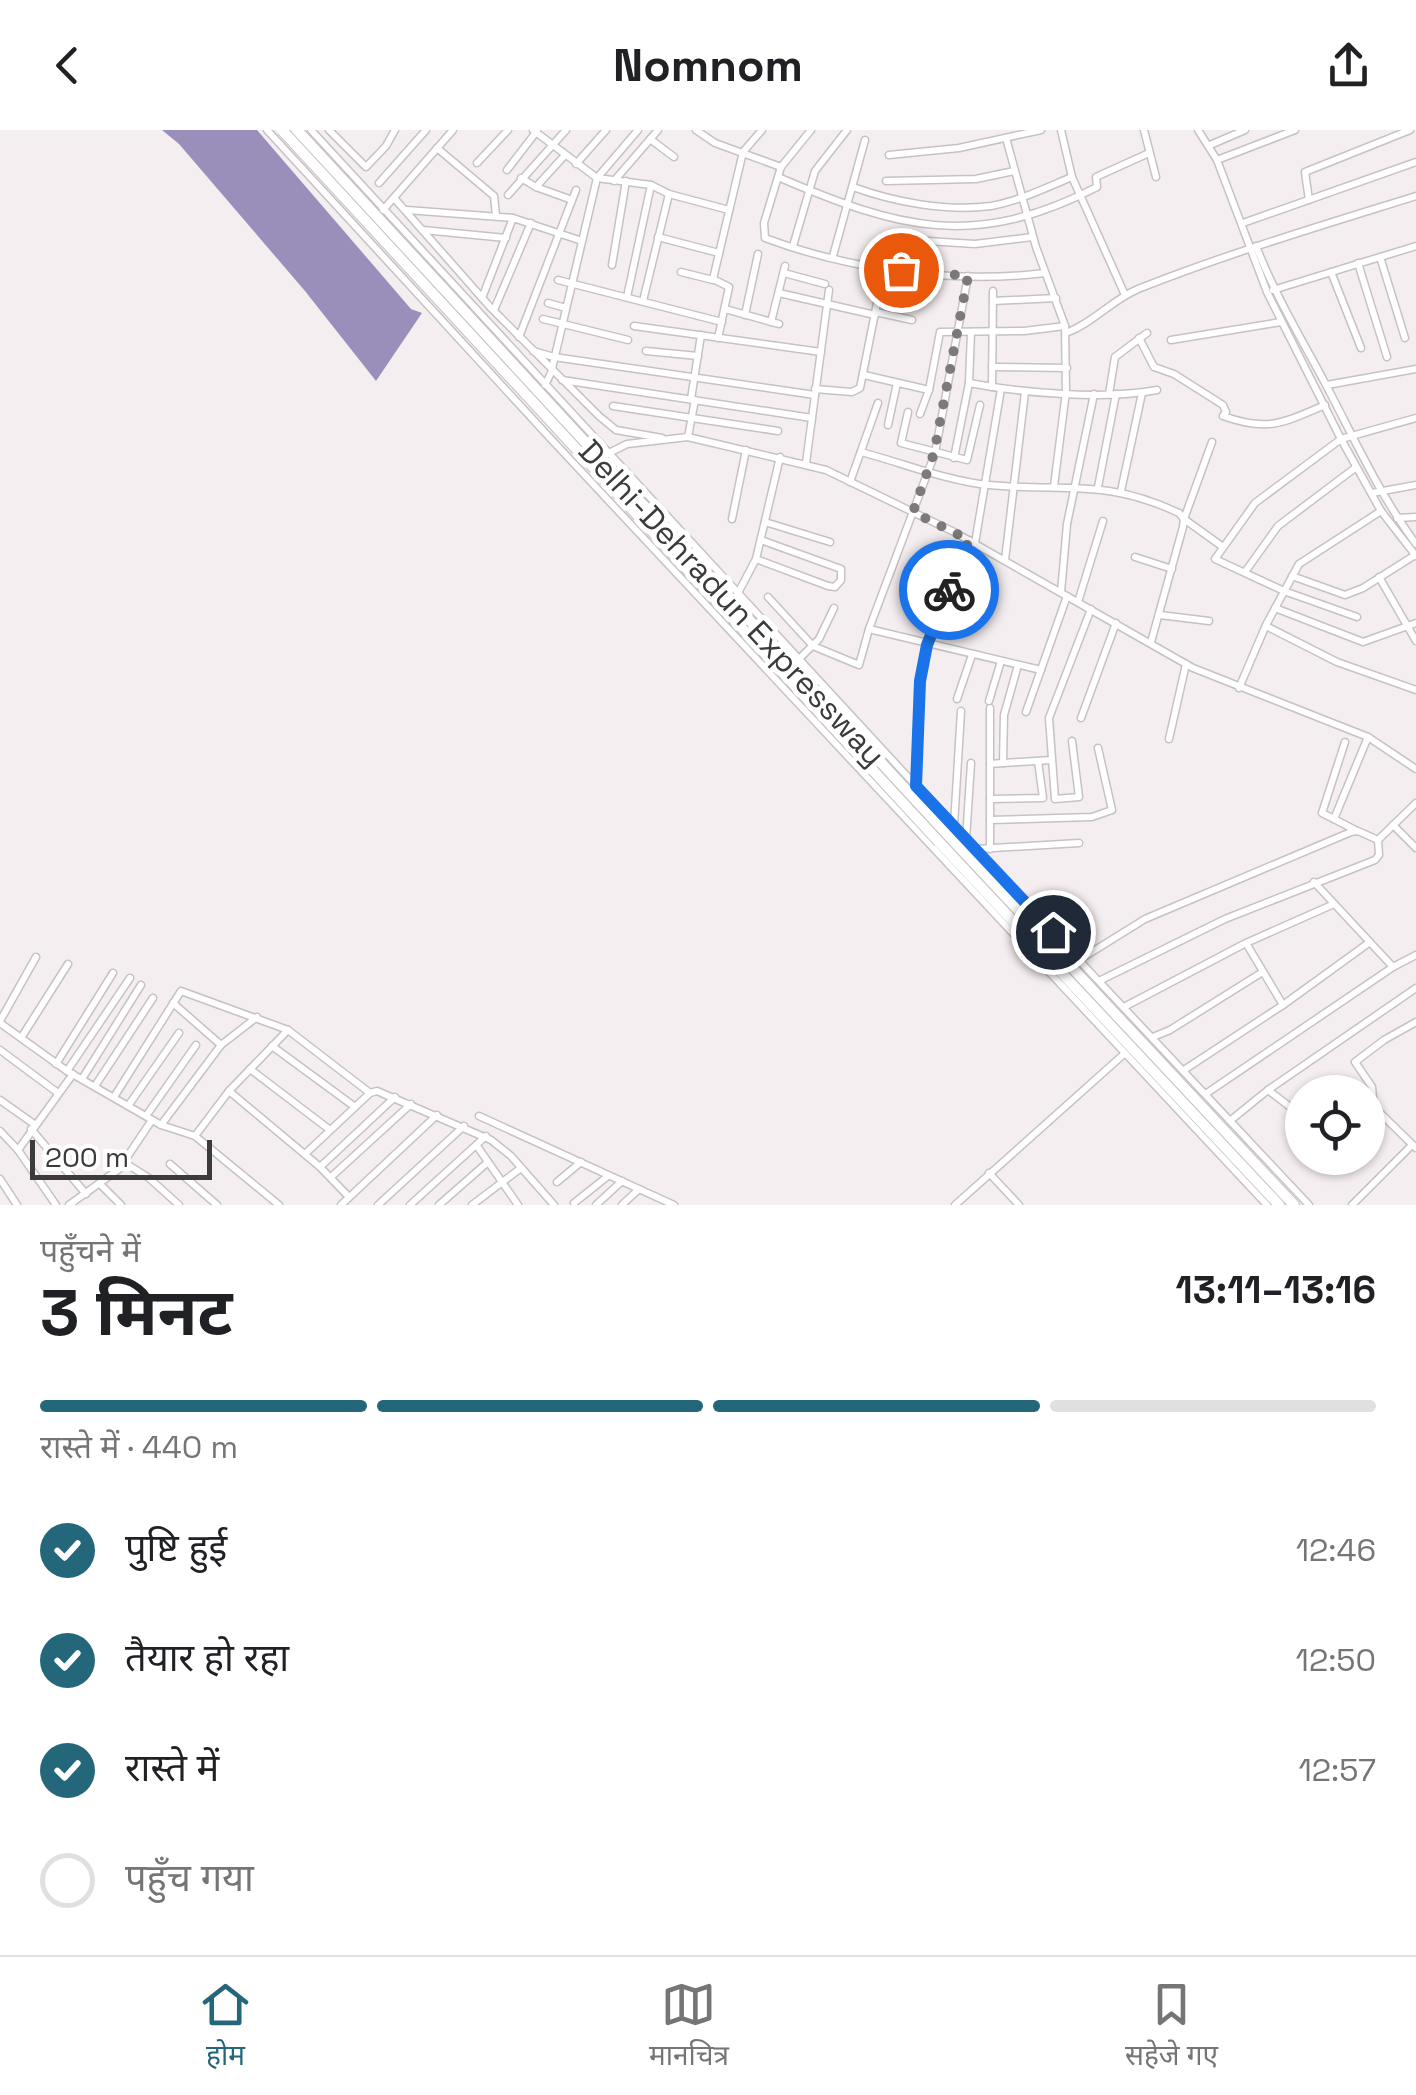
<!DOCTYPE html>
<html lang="hi">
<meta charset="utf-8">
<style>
:root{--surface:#fff;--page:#f6f6f6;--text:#202124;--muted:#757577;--line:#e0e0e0;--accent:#25677a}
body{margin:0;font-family:"Space Grotesk","Noto Sans Devanagari",sans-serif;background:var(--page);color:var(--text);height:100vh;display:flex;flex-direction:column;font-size:38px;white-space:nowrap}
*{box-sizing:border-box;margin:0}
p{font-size:32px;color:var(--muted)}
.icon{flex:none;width:55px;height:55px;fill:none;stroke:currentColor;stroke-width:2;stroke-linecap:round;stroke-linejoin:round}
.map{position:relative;height:1075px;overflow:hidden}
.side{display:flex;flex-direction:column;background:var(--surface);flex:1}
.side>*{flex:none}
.buttons{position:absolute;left:1285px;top:945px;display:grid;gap:20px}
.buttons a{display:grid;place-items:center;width:100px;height:100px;border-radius:50%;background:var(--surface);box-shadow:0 2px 8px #0004;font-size:50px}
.scale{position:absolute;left:30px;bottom:25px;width:182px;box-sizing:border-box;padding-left:10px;border:5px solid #3d3a3c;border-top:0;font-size:28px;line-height:35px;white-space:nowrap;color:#3d3a3c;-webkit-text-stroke:8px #fff;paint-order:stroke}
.pin{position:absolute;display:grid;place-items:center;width:85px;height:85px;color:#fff;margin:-42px;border:5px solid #fff;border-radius:50%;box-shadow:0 2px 10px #0007}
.courier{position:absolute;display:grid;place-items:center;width:100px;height:100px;margin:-50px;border:8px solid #1a73e8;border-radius:50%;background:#fff;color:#222;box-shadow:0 2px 12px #0007}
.headline em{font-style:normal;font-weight:700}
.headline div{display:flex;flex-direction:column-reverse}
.headline{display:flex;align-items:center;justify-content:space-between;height:170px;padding:0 40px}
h1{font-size:65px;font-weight:700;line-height:75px}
.bar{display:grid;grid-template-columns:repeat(4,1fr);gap:15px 10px;align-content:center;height:120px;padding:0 40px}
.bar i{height:12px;border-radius:8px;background:var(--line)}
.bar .current{background:var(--accent)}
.bar p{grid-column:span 4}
ol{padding:0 40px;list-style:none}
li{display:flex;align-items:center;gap:30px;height:110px}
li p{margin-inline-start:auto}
li .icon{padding:10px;border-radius:50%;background:var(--accent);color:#fff;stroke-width:4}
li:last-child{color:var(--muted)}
li i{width:55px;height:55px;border:5px solid var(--line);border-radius:50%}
header{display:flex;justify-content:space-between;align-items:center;height:130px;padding:0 40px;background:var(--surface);font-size:45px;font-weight:700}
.menu{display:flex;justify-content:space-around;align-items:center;height:140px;border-top:2px solid var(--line);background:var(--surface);font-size:28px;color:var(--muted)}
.menu a{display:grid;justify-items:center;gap:5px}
.menu .current{color:var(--accent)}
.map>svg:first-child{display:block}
</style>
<header><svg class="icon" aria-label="back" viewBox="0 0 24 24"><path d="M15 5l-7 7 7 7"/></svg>Nomnom<svg class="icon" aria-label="share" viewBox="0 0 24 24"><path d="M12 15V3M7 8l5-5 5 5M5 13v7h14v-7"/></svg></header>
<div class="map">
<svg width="1416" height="1075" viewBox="0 0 1416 1075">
<rect width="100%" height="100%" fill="#f5eef1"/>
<polygon fill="#9a8fbb" points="162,0 257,0 411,179 422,183 376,251 305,161 179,14"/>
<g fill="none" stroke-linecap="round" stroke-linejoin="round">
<defs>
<g id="minor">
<polyline points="267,0 550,308 1267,1075"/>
<polyline points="311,0 966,710 1309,1075"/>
<polyline points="329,0 366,37 386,16 395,0"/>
<polyline points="533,0 597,48 651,55 669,64 729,80"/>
<polyline points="696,0 715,13 781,37"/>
<path d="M811,0L781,37L764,93L765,108C851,140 954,154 1045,143"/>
<polyline points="1061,0 1072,47 1125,165"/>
<polyline points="1144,0 1156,47"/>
<polyline points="1198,0 1217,30 1267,162 1341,309 1381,381 1416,426"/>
<polyline points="1006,8 1036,117 1065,196 1066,262 1054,356"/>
<polyline points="650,9 674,27"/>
<polyline points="1210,15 1245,0"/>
<polyline points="437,18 494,66 496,86"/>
<polyline points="889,25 959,18 1041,0"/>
<polyline points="1217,30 1295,0"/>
<polyline points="477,33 508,0"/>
<polyline points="576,34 606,0"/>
<polyline points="507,40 537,1"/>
<path d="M778,47C899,99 974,120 1097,57L1096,47L1149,23"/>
<polyline points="521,48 536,57 572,70"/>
<polyline points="614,51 658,0"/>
<polyline points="886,51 976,49 1014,41"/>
<polyline points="379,53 426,0"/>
<polyline points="536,57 565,25"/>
<path d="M853,57C894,72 947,82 991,76C1019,71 1045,58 1072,47"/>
<polyline points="508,65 566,0"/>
<polyline points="394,68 491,178 599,286 616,300 662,308"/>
<polyline points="1309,70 1305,42 1410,0"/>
<polyline points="383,80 453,0"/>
<polyline points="407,80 513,88 582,111"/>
<polyline points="1243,93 1416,32"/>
<polyline points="423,100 506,108"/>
<polyline points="658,107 719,123"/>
<polyline points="911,110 975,114 1033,107"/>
<polyline points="793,116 815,41 847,0"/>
<path d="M1256,116C1275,165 1301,208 1325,253C1354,308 1379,364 1416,414"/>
<polyline points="833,126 865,10"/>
<polyline points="1380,127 1405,208"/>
<polyline points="1358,133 1387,227"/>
<polyline points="612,135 626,51"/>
<polyline points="681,142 713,150"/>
<polyline points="1331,142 1361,218"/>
<polyline points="784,143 825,154"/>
<polyline points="558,150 722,192"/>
<polyline points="1273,160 1416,116"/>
<polyline points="779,163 875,185"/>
<polyline points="627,167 651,55"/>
<polyline points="482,168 513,88"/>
<polyline points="643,171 669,64"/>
<polyline points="993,171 1056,168"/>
<polyline points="548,173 566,178"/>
<polyline points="725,179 779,194"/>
<polyline points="494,180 531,93"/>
<polyline points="876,182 912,190"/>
<polyline points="745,185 758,124"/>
<polyline points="543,189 628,210"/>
<polyline points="771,192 785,136"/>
<polyline points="634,196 821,222"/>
<path d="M1066,203C1093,193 1112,170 1138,159C1229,123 1323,95 1416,66"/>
<polyline points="519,207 576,60"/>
<polyline points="718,208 729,157 713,149 743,22 762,0"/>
<path d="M1139,208L1154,237L1174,244L1223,275L1226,282L1223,286C1268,302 1283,293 1325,275"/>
<polyline points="1171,210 1281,192"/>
<polyline points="533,221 554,227 815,265"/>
<polyline points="646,221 698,226"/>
<polyline points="992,237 1067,238"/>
<polyline points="864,245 929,260"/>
<polyline points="562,250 812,288"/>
<path d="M969,253C1022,263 1104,270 1157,260"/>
<polyline points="545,255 551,243 597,48 638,0"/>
<polyline points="1327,255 1416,239"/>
<polyline points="992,257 993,161"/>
<polyline points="815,259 852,262 860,258 884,138"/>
<polyline points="1109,264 1115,227 1147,203"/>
<polyline points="691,269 701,205"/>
<polyline points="613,276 778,301"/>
<polyline points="908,282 901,313 967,330 980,275"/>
<polyline points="920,284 929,260 940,202 1024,201 1065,196"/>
<polyline points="888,295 897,253"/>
<polyline points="688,307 695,270"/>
<polyline points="1212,312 1184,389 1223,417"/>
<path d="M861,322C899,332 951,352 989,355C1064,362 1105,348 1179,383L1184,389L1183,397L1151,512"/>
<polyline points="607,324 627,314 688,307 826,340 954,402 1193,538 1368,607 1416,639"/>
<polyline points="954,328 969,253 971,202"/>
<polyline points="806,333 829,160"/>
<polyline points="850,352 878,273"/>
<polyline points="1098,357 1116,264"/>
<polyline points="1121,361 1142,263"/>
<polyline points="1372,363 1416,355"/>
<polyline points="1397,388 1416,387"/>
<polyline points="732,389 746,320"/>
<polyline points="765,392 830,412"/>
<polyline points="975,413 1001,259"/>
<polyline points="1135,427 1172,439"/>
<polyline points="756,429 828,456 835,457 841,450 841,439 761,410"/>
<polyline points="1005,430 1025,262"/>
<polyline points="1245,442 1278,396 1355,338"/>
<polyline points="1292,446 1345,465 1363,458 1415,425"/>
<polyline points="1379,447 1416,511"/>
<polyline points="1061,462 1067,394 1094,264"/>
<polyline points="738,463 756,429 780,327"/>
<polyline points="768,467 813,516 859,535 869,499 935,323 968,146"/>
<polyline points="1078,472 1103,391"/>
<polyline points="1275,478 1363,512 1416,493"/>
<polyline points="1160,485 1209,491"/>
<polyline points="1357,487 1284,461 1215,429 1255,373 1341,309 1416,288"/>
<polyline points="1266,496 1337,532 1416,560"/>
<polyline points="869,499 1041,540"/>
<polyline points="799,529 819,509 834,478"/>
<polyline points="1239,558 1266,495 1299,434 1381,381"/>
<polyline points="957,569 972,525"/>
<polyline points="989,571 1001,531"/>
<polyline points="990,578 990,719"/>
<polyline points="1026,582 1067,466"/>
<polyline points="1081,588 1116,493"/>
<polyline points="1169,609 1186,534"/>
<polyline points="1072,611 1079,667 1055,669 1049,588 1091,479"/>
<polyline points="1003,633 1051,630"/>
<polyline points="990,634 1003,633 1004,585 1018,535"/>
<polyline points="916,655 919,562 927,515 969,410"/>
<polyline points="990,669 1043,668 1038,631"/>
<polyline points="1334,689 1322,683 1345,612"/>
<polyline points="990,690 1092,687 1112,680 1098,618"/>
<polyline points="954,695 961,581"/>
<polyline points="1393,695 1416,718"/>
<polyline points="1357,701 1334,689 1368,607"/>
<polyline points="966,709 971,633"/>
<polyline points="976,719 1079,713"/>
<polyline points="1314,752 1393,837"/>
<polyline points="1246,813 1283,875"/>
<polyline points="1079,830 1145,789 1351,702 1358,701 1378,710"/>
<polyline points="1099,851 1225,789 1375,730 1379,725 1378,710 1416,673"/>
<polyline points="173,873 221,915"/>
<polyline points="1124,877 1246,813 1334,774"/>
<polyline points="0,891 36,827"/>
<polyline points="1416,892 1384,910 1355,932 1372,957 1374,977 1416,1018"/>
<polyline points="0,893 67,941 128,976 161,995 195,1006 279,1075"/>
<polyline points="1153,907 1170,900 1261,843"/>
<polyline points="21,908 68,834"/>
<polyline points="272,916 355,977"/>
<polyline points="0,920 58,963"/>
<polyline points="56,934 113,843"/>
<polyline points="250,939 330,1000"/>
<polyline points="1184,940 1283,875 1370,812"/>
<polyline points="67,941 130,848"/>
<polyline points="82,949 141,855"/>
<polyline points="95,956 153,868"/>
<polyline points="1268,960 1302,986"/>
<polyline points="229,961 320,1037 349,1067"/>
<polyline points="1207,963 1393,837 1416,825"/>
<polyline points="114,967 181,861 288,900 370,963"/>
<polyline points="0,970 34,994"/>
<polyline points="128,976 179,903"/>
<polyline points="146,986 196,915"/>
<polyline points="479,986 674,1075"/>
<polyline points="1231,990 1268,960 1416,858"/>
<polyline points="161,995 221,915 257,887"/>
<polyline points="31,999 86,1064"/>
<polyline points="0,1001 18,1020 56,1075"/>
<polyline points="195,1006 229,961 288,900"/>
<polyline points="477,1016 518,1075"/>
<polyline points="18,1020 73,944"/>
<polyline points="305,1024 370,963 377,961 491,1010 511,1026 554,1075"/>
<polyline points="125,1033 149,1048 179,1075"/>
<polyline points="170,1034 217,1075"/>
<polyline points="320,1037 395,967"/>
<polyline points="989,1043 1019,1075"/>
<polyline points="331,1047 411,974"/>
<polyline points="0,1049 17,1075"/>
<polyline points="557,1052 581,1032"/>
<polyline points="100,1054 121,1075"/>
<polyline points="574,1073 608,1046"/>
<polyline points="69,1075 119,1039 152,990"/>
<polyline points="341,1075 437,985"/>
<polyline points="378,1075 464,996"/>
<polyline points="410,1075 486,1006"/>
<polyline points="439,1075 488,1032"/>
<polyline points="472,1075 521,1038"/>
<polyline points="596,1075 622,1051"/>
<polyline points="622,1075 639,1059"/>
<polyline points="955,1075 1124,924"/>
<polyline points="1352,1075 1412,1015"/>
</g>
<g id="highway">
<polyline points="947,704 1294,1075"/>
<polyline points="939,712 1279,1075"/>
</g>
</defs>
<use href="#minor" stroke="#c7c1c4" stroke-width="9"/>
<use href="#highway" stroke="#c7c1c4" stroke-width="12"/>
<use href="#minor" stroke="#fff" stroke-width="6"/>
<use href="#highway" stroke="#fff" stroke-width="10"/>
<defs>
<g id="highway-bridge">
<polyline points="282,0 939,712"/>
<polyline points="297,0 947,704"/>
</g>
</defs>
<use href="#highway-bridge" stroke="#c7c1c4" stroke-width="12" stroke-linecap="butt"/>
<use href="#highway-bridge" stroke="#fff" stroke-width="10"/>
</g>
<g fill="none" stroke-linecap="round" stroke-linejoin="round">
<polyline stroke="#7d797b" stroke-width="10" stroke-dasharray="0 18" points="901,140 968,146 934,323 913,382 969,410 949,460"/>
<polyline stroke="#1a73e8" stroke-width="12" points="949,460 927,515 920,551 916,656 1053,802"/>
</g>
<g text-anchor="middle" stroke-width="10" stroke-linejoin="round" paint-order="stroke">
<g font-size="32" fill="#3d3a3c" stroke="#fff">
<text transform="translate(732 473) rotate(47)" y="11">Delhi-Dehradun Expressway</text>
</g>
</g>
</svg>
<div class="buttons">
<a><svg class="icon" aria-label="locate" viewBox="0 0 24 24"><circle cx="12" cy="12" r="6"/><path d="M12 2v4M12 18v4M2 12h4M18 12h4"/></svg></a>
</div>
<div class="scale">200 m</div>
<div class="pin" style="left:901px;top:140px;background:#ea580c"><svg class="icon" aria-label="bag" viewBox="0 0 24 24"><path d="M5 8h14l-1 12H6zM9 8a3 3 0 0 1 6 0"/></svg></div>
<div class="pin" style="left:1053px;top:802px;background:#1f2937"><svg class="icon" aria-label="home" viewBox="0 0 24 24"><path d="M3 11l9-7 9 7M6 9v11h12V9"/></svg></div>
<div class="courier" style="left:949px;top:460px"><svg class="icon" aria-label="bike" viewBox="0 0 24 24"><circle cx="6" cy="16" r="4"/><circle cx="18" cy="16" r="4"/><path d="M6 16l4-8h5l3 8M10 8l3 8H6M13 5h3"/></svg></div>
</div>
<section class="side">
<div class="headline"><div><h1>3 मिनट</h1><p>पहुँचने में</p></div><em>13:11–13:16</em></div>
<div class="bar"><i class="current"></i><i class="current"></i><i class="current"></i><i></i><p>रास्ते में · 440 m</p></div>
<ol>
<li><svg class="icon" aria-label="check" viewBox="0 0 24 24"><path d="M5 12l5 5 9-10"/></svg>पुष्टि हुई<p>12:46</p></li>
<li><svg class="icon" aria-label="check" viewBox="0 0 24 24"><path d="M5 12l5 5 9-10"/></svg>तैयार हो रहा<p>12:50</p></li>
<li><svg class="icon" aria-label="check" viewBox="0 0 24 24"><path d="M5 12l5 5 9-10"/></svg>रास्ते में<p>12:57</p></li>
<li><i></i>पहुँच गया</li>
</ol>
</section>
<nav class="menu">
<a class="current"><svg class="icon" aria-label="home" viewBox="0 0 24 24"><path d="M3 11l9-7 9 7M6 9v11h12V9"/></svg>होम</a>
<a><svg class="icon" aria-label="map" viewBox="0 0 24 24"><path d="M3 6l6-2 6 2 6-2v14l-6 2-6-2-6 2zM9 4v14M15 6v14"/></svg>मानचित्र</a>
<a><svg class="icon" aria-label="saved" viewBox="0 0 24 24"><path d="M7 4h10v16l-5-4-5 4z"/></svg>सहेजे गए</a>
</nav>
